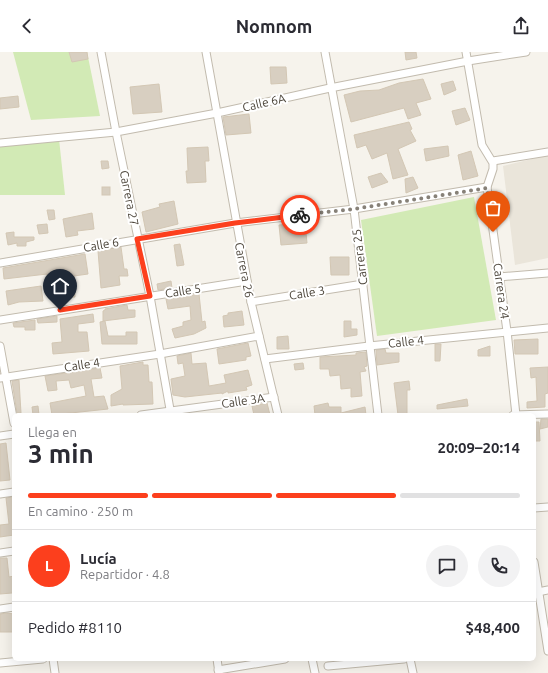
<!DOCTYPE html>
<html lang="es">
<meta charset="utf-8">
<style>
:root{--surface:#fff;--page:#f2f2f3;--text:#2b2b33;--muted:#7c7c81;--line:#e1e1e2;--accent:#fc3f1d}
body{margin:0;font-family:Ubuntu,sans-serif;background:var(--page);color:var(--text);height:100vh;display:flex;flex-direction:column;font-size:15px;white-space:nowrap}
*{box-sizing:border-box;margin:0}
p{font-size:13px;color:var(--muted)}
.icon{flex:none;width:22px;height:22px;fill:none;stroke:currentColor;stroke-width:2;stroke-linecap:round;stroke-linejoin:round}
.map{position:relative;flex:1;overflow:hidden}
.drawer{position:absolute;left:12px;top:361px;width:524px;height:248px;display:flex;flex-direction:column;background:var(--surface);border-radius:6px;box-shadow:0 4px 16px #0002}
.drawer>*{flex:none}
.pin{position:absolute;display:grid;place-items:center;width:34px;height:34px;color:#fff;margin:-41px -17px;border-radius:50% 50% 50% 0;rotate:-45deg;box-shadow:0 0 4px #0007}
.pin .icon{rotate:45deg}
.courier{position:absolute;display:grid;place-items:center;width:40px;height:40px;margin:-20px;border:3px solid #fc3f1d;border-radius:50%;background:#fff;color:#222;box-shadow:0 1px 5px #0007}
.summary em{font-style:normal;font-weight:700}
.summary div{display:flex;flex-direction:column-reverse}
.summary{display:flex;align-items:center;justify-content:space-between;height:68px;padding:0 16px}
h1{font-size:26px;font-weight:700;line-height:30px}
.bar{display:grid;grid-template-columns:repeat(4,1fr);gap:6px 4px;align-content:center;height:48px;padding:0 16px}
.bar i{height:5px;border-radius:3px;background:var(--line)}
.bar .selected{background:var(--accent)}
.bar p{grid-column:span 4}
.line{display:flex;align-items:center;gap:10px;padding:0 16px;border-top:1px solid var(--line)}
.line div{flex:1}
.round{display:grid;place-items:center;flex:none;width:42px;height:42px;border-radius:21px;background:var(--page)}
header{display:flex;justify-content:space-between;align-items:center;height:52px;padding:0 16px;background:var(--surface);font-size:18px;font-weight:700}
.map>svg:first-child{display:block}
</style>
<header><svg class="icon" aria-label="back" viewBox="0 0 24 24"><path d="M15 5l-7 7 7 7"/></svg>Nomnom<svg class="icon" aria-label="share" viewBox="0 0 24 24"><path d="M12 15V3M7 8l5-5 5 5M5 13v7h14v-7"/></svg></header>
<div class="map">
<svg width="548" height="621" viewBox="0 0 548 621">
<rect width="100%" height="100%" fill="#f6f3ec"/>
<polygon fill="#eae5da" points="548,103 548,206 515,213 503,114"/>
<g fill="#d2eab5">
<polygon points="13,0 87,0 100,64 31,68"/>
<polygon points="59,87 65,143 0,143 0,94"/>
<polygon points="474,145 496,268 377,284 361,168"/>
</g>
<g fill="#d8cfc1" stroke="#d3c7b4">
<polygon points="69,0 87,0 88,7 72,10"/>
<polygon points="405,0 416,0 417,6 406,8"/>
<polygon points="270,15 286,15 287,31 271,32"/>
<polygon points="423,27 431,47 416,51 421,63 408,67 404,56 351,70 344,43 360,39 379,38 399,31"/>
<polygon points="453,29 456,38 444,43 441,32"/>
<polygon points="159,32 162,60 133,62 130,35"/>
<polygon points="18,44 19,55 0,57 0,46"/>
<polygon points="465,56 470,68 456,73 452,59"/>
<polygon points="249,62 251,81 226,83 223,65"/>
<polygon points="409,70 412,77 410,78 416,89 398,97 408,123 393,127 387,101 372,107 366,93 357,96 354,83"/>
<polygon points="448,94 449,104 426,109 424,97"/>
<polygon points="208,95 209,109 205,109 206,130 187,131 186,119 188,119 187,96"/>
<polygon points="471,99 478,124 463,128 458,103"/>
<polygon points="101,109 108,109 109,116 102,117"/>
<polygon points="381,121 388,130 372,136 368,125"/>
<polygon points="413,125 418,136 406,141 405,127"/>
<rect x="102" y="135" width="8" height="8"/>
<polygon points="174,149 178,172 146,180 142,160 160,155 159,152"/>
<polygon points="47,158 54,158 55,167 49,168"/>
<polygon points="92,161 94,177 77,179 78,183 66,185 63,167"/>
<polygon points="305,171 307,191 281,193 279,173"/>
<polygon points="47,172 48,181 39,182 37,173"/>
<polygon points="14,180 14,185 34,185 34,188 26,190 26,194 17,194 17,191 8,193 6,181"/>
<polygon points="180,192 184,213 177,214 174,193"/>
<polygon points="121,195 124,217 127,217 128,224 119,224 120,233 101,236 98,199"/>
<polygon points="85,202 88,222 74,224 75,245 56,246 54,223 47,224 47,222 4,227 3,216"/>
<polygon points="330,205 349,205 349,223 331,223"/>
<polygon points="171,229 172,236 158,238 157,232"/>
<polygon points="41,234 43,249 19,250 8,253 6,239"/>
<polygon points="199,242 202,270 205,269 206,276 194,282 175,286 172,277 183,274 183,270 191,268 190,254 168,257 166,247"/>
<polygon points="127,253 128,258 135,258 135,265 103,269 103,259 105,258 105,257"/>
<polygon points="242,259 244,273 224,275 223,264 228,263 228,261"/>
<polygon points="93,262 94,270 78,272 78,280 87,280 89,299 53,302 52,291 62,290 60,267"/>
<polygon points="57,264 57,270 38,271 37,267"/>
<polygon points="35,268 35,278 25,278 25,275 14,275 13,271"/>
<polygon points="105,269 108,284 126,284 126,280 137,280 137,292 102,292 100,270"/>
<polygon points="344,269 351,269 351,277 357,277 357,283 344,285"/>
<polygon points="288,284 289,297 277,297 277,285"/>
<polygon points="538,287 538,302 515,302 514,288"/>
<polygon points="248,291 251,304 246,305 246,308 219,312 217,297"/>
<polygon points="435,292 441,292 440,309 435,309"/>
<polygon points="490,294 490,304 478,304 478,298"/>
<polygon points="385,297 386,301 399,301 399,310 377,313 376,298"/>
<polygon points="366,300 367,314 364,315 366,319 360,320 362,344 351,345 351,336 341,337 340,323 330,324 329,317 320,317 320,305 356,303 356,301"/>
<polygon points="191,301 192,312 206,311 209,334 226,331 224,323 248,318 252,333 246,335 247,338 228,341 228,339 222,342 222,341 185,345 173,343 171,327 185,324 183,311 178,312 177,304"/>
<polygon points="143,310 143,313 148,313 149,330 152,330 153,352 123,353 123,352 111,354 111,343 122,337 120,314"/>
<polygon points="303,311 304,317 295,318 294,312"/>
<polygon points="548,315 548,341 545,342 545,355 527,356 527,350 537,349 536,325 531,326 530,316"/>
<polygon points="100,316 102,326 91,327 94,345 104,344 108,357 52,363 50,351 86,344 84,333 71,336 69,328 56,329 57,338 48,339 45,324"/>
<polygon points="19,328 21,361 17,361 12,329"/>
<polygon points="409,329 410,338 407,338 407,363 398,363 394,331"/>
<polygon points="467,347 468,354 437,357 437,353"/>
<polygon points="267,351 270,363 254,363 252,354"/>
<polygon points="328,351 329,355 341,355 341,363 315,363 314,354"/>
<polygon points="38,354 39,363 33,363 32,355"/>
<polygon points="365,355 366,363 342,363 341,361"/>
<polygon points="541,367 548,367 548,375 540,377"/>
<polygon points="534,370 539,370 540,389 534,389"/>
<polygon points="6,391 10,428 0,429 0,392"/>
<polygon points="13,445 14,483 0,485 0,473 9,472 6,446"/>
<polygon points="0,506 7,506 9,525 14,524 14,539 12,541 0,542"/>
<polygon points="7,561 14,562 14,580 0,580 0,562"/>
</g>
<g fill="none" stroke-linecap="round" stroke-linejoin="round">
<defs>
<g id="minor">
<polyline points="101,0 116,80 150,244 171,363"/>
<polyline points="206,0 251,250 278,363"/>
<polyline points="325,0 354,157 378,363"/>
<polyline points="466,0 482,93 493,111 493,117 487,135 507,279 516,363"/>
<polyline points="0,91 116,80 217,61 330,36 468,9 526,0"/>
<polyline points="493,109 548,100"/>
<polyline points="0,211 235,171 354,157 487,135"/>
<polyline points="499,225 548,221"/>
<polyline points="251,250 363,232"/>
<polyline points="0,268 247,229"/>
<polyline points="0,294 14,371"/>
<polyline points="265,307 369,294 548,276"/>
<polyline points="0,326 160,302 259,284"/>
<polyline points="141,363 274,345"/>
<polyline points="513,363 548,362"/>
<polyline points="0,384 14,382"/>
<polyline points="0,442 14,440"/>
<polyline points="534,456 548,455"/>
<polyline points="0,501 14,499"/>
<polyline points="534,510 548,599"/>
<polyline points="538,540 548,538"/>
<polyline points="0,557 14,555"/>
<polyline points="53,607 55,621"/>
<polyline points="217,607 219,621"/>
<polyline points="312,607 315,621"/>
<polyline points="410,607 413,621"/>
<polyline points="0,611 43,607"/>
<polyline points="328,614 404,607"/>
<polyline points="218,618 285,607"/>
</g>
</defs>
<use href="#minor" stroke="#c2bbae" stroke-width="9"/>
<use href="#minor" stroke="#fff" stroke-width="7"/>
</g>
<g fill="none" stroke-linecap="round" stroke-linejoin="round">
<polyline stroke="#878178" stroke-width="4" stroke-dasharray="0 7.2" points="300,163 354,157 487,136 493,180"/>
<polyline stroke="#fc3f1d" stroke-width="5" points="60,258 150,244 137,187 235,171 300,163"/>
</g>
<g text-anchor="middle" stroke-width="4" stroke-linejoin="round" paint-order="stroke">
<g font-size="12" fill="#4b4439" stroke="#fff">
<text transform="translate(264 51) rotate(-13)" y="4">Calle 6A</text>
<text transform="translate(129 146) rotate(79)" y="4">Carrera 27</text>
<text transform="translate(101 193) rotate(-10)" y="4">Calle 6</text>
<text transform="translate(360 205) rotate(-97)" y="4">Carrera 25</text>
<text transform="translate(244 218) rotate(79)" y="4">Carrera 26</text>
<text transform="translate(183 239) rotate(-9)" y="4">Calle 5</text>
<text transform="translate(501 239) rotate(82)" y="4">Carrera 24</text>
<text transform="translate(307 241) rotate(-9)" y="4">Calle 3</text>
<text transform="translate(406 290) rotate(-6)" y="4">Calle 4</text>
<text transform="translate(82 313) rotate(-9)" y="4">Calle 4</text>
<text transform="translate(243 349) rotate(-8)" y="4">Calle 3A</text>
</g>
</g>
</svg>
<div class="pin" style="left:493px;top:180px;background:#ea580c"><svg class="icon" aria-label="bag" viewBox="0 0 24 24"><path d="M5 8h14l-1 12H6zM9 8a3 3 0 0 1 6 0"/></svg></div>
<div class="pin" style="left:60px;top:258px;background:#1f2937"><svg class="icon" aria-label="home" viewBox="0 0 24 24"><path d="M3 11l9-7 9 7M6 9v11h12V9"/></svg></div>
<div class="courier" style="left:300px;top:163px"><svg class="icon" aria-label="bike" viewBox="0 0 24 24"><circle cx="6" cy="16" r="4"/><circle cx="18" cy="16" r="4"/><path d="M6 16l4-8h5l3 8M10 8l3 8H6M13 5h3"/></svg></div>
<section class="drawer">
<div class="summary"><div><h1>3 min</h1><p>Llega en</p></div><em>20:09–20:14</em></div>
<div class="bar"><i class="selected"></i><i class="selected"></i><i class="selected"></i><i></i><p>En camino · 250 m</p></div>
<div class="line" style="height:72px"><b class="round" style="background:var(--accent);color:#fff">L</b><div><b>Lucía</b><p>Repartidor · 4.8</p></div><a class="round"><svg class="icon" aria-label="chat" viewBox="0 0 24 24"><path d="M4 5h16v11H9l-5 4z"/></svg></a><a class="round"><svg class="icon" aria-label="phone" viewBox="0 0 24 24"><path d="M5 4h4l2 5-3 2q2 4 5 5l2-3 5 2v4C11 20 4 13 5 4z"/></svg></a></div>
<div class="line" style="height:52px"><div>Pedido #8110</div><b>$48,400</b></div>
</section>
</div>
